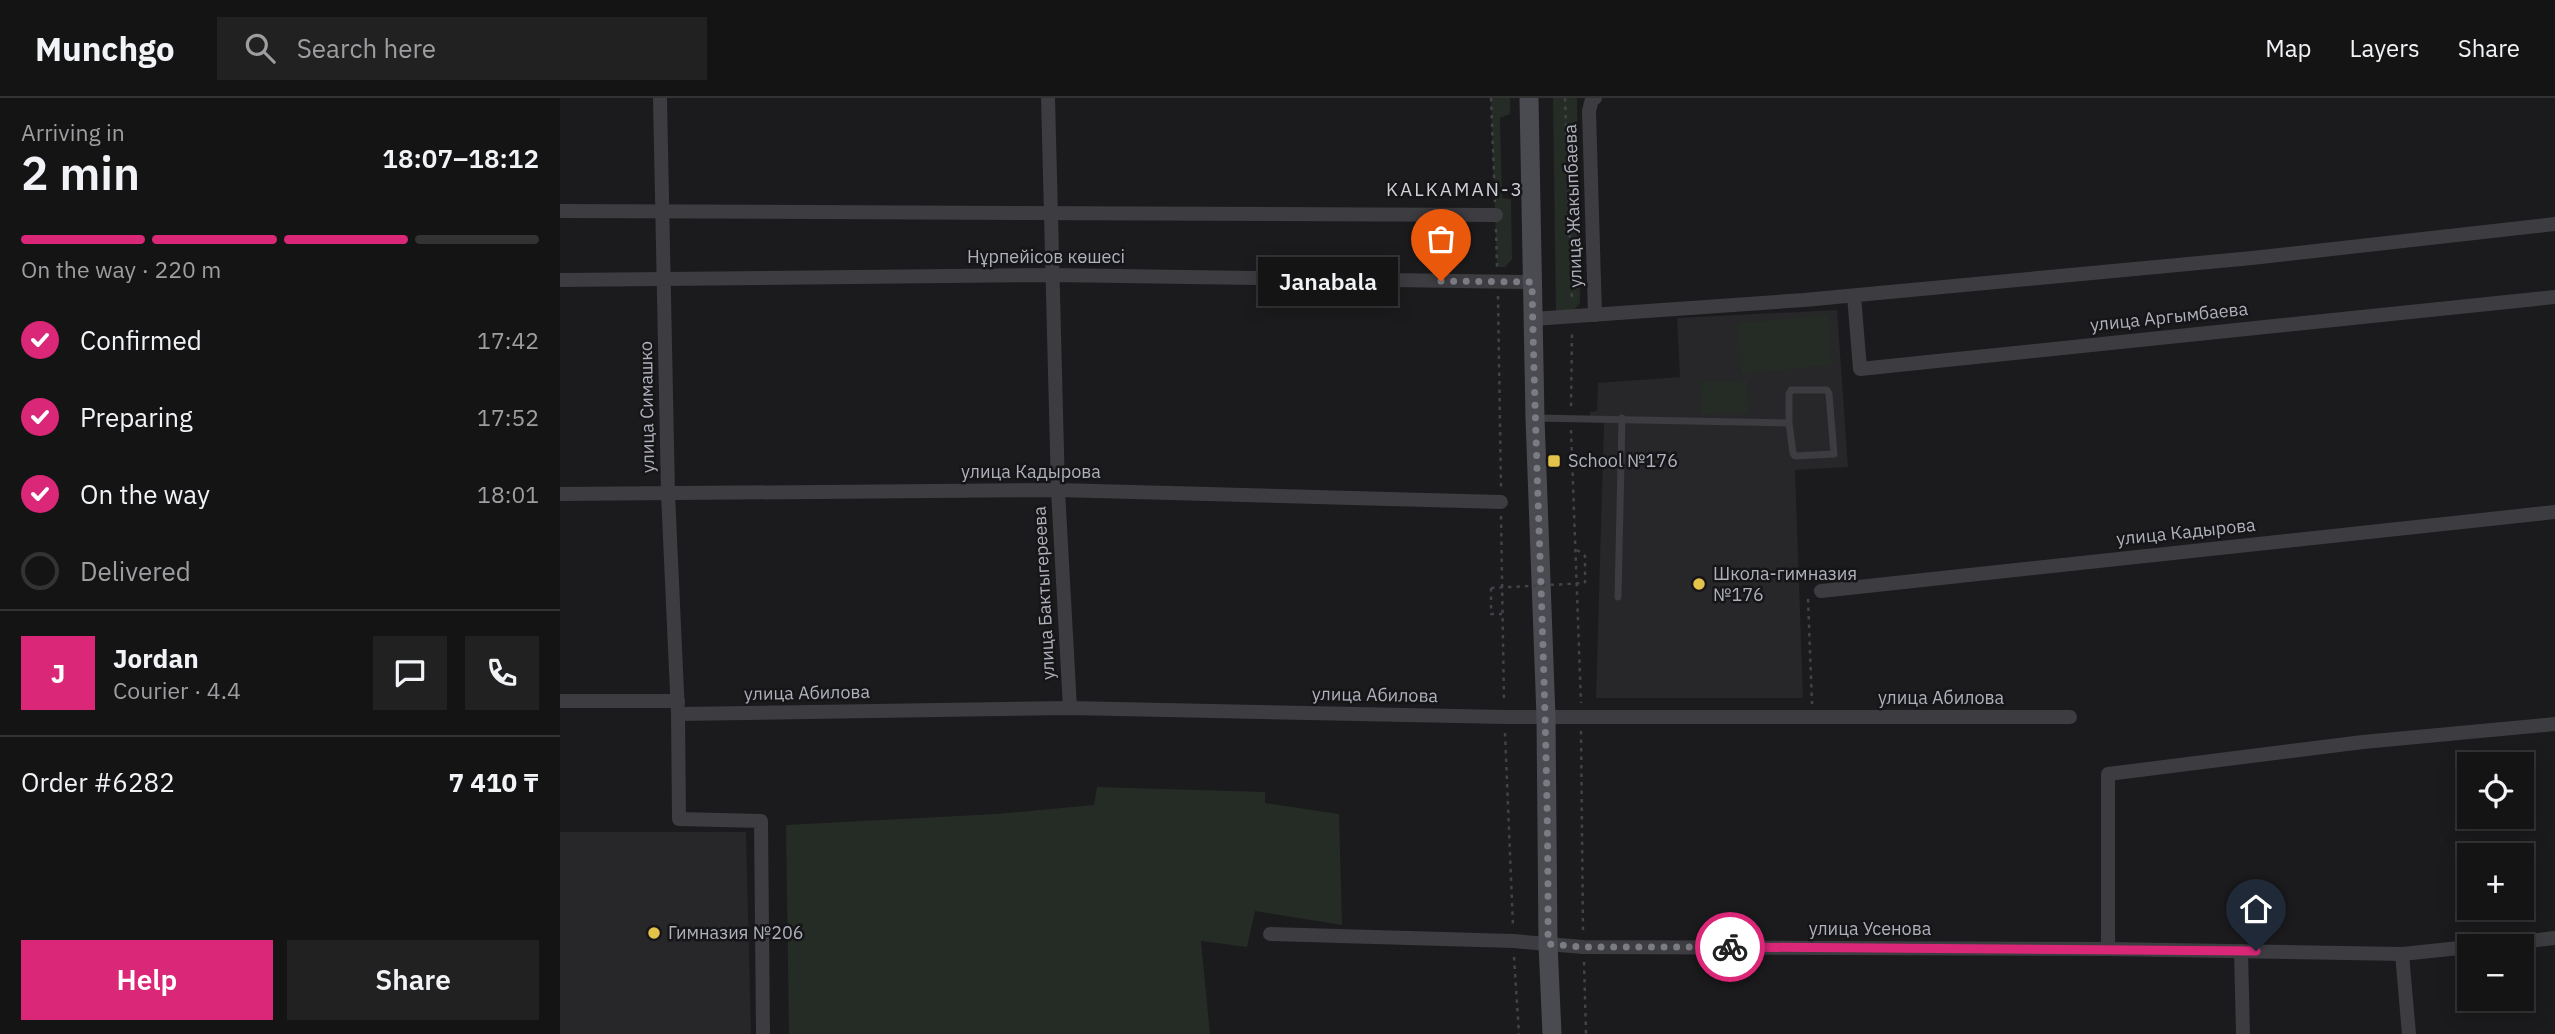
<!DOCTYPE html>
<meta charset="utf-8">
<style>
:root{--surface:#141415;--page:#212122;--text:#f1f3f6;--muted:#9d9ea0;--line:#333334;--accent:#db2777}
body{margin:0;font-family:"IBM Plex Sans",sans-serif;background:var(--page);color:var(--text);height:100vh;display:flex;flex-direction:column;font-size:26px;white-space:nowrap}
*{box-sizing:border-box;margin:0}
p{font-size:23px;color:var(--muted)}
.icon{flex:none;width:38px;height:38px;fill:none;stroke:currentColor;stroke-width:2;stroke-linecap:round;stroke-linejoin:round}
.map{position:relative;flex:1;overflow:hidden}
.sheet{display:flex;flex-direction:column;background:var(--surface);width:560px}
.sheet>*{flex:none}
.fabs{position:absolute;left:1897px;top:654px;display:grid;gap:14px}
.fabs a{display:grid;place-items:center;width:77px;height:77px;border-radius:0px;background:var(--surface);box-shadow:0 4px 18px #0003,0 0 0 2px var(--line);font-size:35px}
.pin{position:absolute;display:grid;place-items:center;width:60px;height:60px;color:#fff;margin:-72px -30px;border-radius:50% 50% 50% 0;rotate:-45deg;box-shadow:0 0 7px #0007}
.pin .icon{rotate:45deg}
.courier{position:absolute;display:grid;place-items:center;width:70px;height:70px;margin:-35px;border:5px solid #db2777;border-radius:50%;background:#fff;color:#222;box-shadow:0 2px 9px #0007}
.bubble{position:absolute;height:49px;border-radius:0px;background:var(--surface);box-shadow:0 4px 18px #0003,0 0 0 2px var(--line);font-size:23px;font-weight:600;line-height:49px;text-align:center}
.headline em{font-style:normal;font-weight:600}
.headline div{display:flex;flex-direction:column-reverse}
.headline{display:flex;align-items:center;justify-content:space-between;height:119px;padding:0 21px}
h1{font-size:46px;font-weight:600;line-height:52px}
.bar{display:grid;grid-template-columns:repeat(4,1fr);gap:10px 7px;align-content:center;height:84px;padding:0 21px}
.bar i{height:9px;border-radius:5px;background:var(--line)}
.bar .active{background:var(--accent)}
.bar p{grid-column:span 4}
.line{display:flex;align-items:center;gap:18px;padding:0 21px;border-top:2px solid var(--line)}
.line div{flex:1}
.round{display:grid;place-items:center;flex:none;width:74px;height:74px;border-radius:0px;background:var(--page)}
ol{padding:0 21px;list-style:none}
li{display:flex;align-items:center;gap:21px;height:77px}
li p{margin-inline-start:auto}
li .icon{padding:7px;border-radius:50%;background:var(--accent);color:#fff;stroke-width:4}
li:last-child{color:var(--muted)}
li i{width:38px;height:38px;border:4px solid var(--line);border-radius:50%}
.action{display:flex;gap:14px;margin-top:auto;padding:14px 21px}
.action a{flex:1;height:80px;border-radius:0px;background:var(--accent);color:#fff;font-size:28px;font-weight:600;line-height:80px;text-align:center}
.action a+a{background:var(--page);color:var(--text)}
header{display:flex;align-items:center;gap:42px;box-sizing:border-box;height:98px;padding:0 35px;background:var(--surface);border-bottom:2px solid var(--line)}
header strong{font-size:33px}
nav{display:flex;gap:38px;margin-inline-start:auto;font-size:24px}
.search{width:490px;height:63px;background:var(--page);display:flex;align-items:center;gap:18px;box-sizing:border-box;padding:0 24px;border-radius:0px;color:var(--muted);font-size:26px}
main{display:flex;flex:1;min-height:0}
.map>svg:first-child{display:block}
</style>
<header>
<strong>Munchgo</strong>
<div class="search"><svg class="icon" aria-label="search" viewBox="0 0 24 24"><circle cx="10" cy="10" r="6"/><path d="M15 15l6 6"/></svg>Search here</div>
<nav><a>Map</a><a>Layers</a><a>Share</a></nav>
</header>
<main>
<section class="sheet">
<div class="headline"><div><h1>2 min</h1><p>Arriving in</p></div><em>18:07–18:12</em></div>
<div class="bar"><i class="active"></i><i class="active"></i><i class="active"></i><i></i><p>On the way · 220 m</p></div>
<ol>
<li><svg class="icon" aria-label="check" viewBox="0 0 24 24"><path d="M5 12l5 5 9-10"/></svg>Confirmed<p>17:42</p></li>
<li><svg class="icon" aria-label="check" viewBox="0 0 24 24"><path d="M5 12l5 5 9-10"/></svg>Preparing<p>17:52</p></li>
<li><svg class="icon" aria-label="check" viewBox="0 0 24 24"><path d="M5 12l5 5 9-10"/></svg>On the way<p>18:01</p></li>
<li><i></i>Delivered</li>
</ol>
<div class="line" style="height:126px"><b class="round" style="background:var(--accent);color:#fff">J</b><div><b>Jordan</b><p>Courier · 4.4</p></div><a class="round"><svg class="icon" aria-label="chat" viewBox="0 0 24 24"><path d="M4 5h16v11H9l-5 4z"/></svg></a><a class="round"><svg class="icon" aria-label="phone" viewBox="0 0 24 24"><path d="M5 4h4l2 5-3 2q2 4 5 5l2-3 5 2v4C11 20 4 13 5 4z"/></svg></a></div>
<div class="line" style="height:91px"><div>Order #6282</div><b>7 410 ₸</b></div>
<div class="action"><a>Help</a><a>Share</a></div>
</section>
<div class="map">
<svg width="1995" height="936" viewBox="0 0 1995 936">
<rect width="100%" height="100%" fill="#1b1a1c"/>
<g fill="#272629">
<polygon points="1277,212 1288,369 1235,372 1243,600 1036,600 1044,325 1030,323 1030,314 1037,313 1038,285 1120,279 1117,220"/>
<polygon points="0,734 186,734 191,936 0,936"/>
</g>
<g fill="#252c26">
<polygon points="931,0 950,0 950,16 940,20 942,100 951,101 952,161 945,169 937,169"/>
<polygon points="993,0 1017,0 1020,205 1009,218 996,219"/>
<polygon points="1268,217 1272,267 1181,276 1177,225"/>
<polygon points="1187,282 1188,315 1141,316 1140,284"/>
<polygon points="537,689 705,694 705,705 779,716 782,827 695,813 687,849 641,843 650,936 229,936 226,727 436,716 534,707"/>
</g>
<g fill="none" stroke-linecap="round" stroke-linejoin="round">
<g stroke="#424348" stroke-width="2.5" stroke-dasharray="3.5 5" stroke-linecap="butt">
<polyline points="931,0 935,104"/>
<polyline points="1005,0 1012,203"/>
<polyline points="936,131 937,170"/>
<polyline points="938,198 941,391"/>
<polyline points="1011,308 1012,234"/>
<polyline points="1011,332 1021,605"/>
<polyline points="941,418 944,604"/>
<polyline points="1017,452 1025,458 1025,485"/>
<polyline points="931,490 931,516 942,516"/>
<polyline points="1248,501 1252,606"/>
<polyline points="1021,633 1023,833"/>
<polyline points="945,635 953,828"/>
<polyline points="954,859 959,936"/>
<polyline points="1024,864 1026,936"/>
</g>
<g stroke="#3c3c41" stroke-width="7">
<polyline points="975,320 1229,325 1233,355 1235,358 1274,356 1269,296 1267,292 1231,292 1229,296 1229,325"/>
<polyline points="1058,499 1062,320"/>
</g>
<g stroke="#3c3c41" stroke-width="14">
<polyline points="100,0 108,396 118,616 119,721 201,723 203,936"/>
<polyline points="488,0 498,392 510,610"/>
<polyline points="0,113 936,117"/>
<polyline points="0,182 491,177 972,184"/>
<polyline points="1294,198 1300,271 1995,199"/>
<polyline points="1035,217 1029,13 1032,1 1035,0"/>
<polyline points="973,221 1244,202 1692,160 1995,126"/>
<polyline points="0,396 498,392 941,404"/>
<polyline points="1261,493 1995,414"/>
<polyline points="0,603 118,603"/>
<polyline points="118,616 510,610 945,619 1510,619"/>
<polyline points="710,836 953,843 1023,849 1548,851 1842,856 1909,849"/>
<polyline points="1913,849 1995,840"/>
<polyline points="1548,851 1548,676 1803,644 1995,626"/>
<polyline points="1681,853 1683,936"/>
<polyline points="1842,856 1849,936"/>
</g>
<polyline stroke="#4a4b51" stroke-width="19" points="969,0 975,320 986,619 988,846 992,936"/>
<polyline stroke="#424348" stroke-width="2.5" stroke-dasharray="3.5 5" stroke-linecap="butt" points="931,490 1025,485"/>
</g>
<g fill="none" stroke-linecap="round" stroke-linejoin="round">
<path stroke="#7b7c83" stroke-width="7" stroke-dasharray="0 12.6" d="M881,183L972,184C976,405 989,625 988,846L1023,849H1170"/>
<polyline stroke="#db2777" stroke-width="9" points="1170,849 1696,853"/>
</g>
<g fill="#e4c34b" stroke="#161517" stroke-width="2.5">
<rect x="987" y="356" width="14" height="14" rx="3.5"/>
<circle cx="1139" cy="486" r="7"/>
<circle cx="94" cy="835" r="7"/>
</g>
<g text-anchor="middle" stroke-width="5" stroke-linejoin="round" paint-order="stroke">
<g font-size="18" fill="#aeb0bb" stroke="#161517">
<text transform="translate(1013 108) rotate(-92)" y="6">улица Жакыпбаева</text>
<text x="486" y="165">Нұрпейісов көшесі</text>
<text transform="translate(1609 219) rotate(-6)" y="6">улица Аргымбаева</text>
<text transform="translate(87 309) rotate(-91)" y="6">улица Симашко</text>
<text x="471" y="380">улица Кадырова</text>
<text transform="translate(1626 434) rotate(-6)" y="6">улица Кадырова</text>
<text transform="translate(484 495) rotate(-93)" y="6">улица Бактыгереева</text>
<text transform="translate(247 595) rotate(-1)" y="6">улица Абилова</text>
<text transform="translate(815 597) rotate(1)" y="6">улица Абилова</text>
<text x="1381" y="606">улица Абилова</text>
<text x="1310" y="837">улица Усенова</text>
</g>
<g font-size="18" fill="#aeb0bb" stroke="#161517" text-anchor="start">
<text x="1008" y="369">School №176</text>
<text x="1153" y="482">Школа-гимназия<tspan x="1153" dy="21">№176</tspan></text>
<text x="108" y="841">Гимназия №206</text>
</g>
<g font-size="19" letter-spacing="2" fill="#cfd0d7" stroke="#161517">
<text x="895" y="98">KALKAMAN-3</text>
</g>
</g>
</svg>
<div class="fabs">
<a><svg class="icon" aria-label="locate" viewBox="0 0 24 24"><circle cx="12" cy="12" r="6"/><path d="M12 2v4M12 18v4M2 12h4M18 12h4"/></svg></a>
<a>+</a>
<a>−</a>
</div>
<div class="pin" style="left:881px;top:183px;background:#ea580c"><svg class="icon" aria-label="bag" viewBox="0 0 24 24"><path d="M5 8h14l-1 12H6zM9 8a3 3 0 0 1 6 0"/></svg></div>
<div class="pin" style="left:1696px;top:853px;background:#1f2937"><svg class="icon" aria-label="home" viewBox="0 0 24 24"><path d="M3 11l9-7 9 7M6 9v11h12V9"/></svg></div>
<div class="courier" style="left:1170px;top:849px"><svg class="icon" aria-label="bike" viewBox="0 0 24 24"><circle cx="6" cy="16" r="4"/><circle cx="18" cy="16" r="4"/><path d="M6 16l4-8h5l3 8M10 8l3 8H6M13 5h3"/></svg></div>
<div class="bubble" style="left:698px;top:159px;width:140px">Janabala</div>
</div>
</main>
